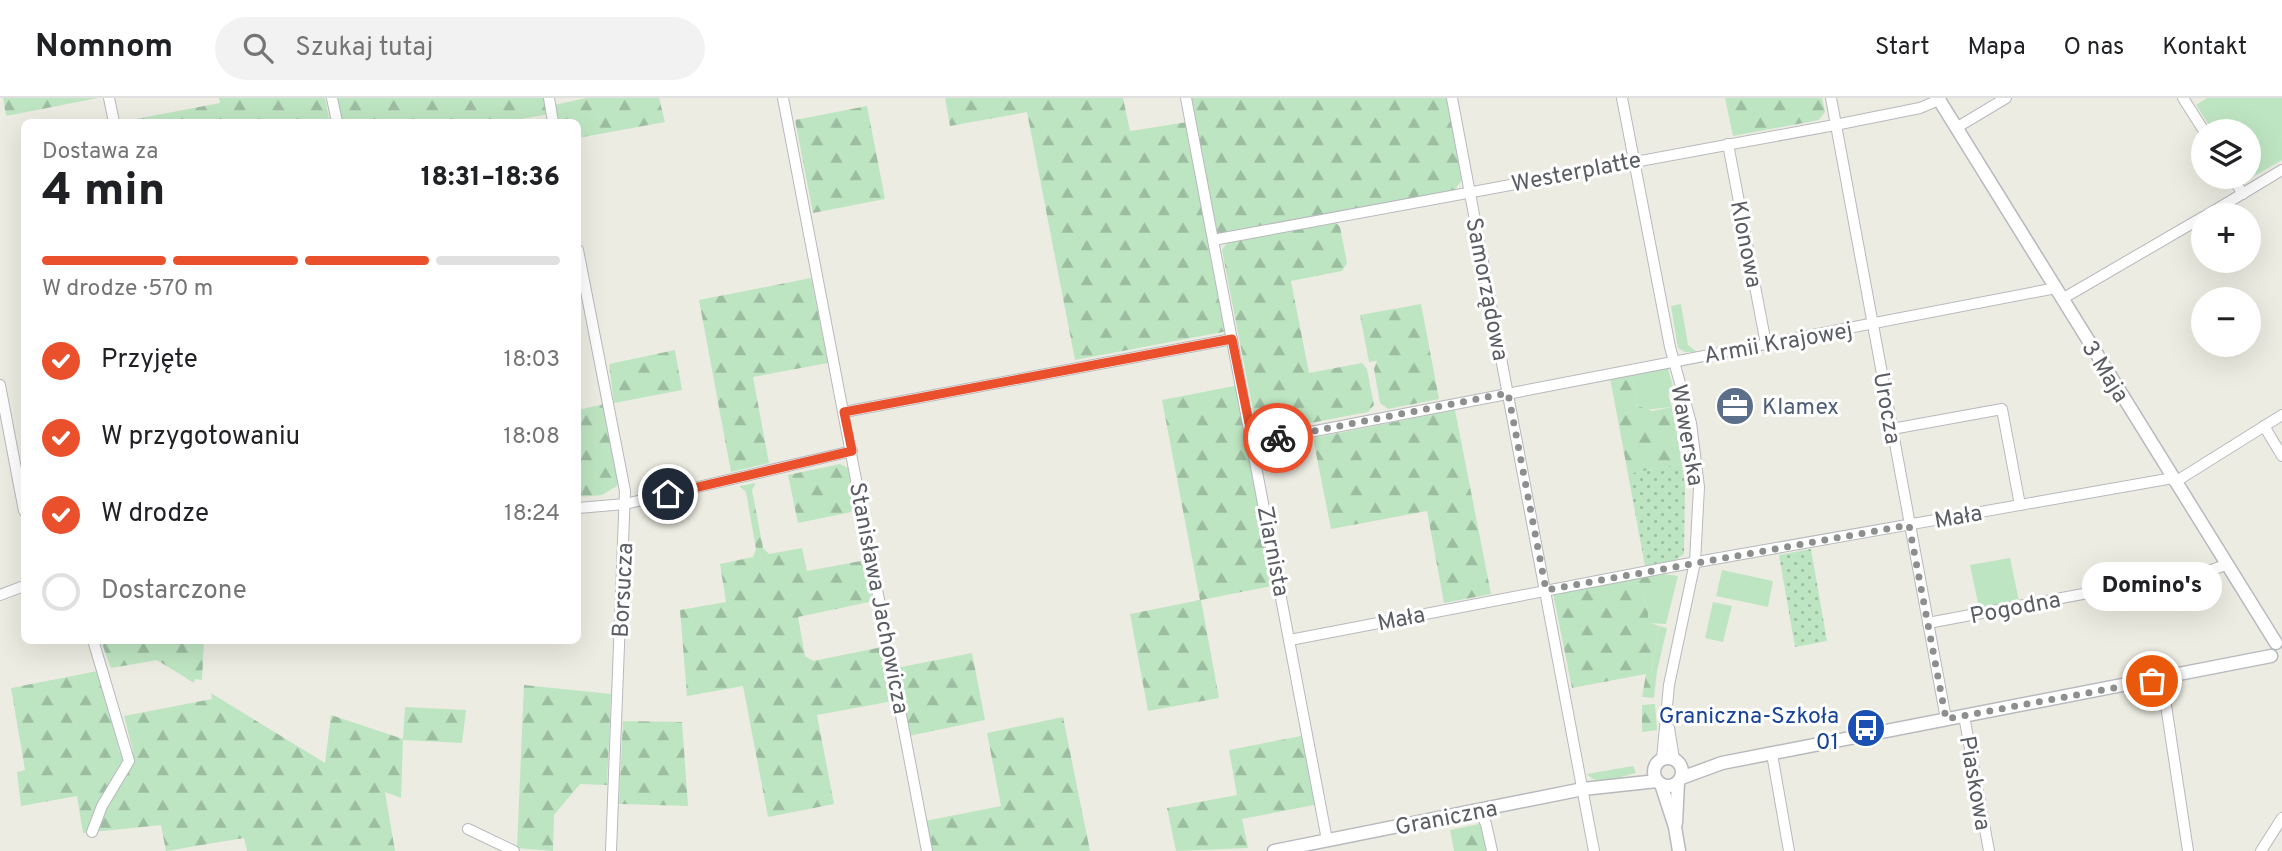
<!DOCTYPE html>
<html lang="pl">
<meta charset="utf-8">
<style>
:root{--surface:#fff;--page:#f2f2f2;--text:#202124;--muted:#757577;--line:#e0e0e0;--accent:#e9502b}
body{margin:0;font-family:Overpass,sans-serif;background:var(--page);color:var(--text);height:100vh;display:flex;flex-direction:column;font-size:26px;white-space:nowrap}
*{box-sizing:border-box;margin:0}
p{font-size:23px;color:var(--muted)}
.icon{flex:none;width:38px;height:38px;fill:none;stroke:currentColor;stroke-width:2;stroke-linecap:round;stroke-linejoin:round}
.map{position:relative;flex:1;overflow:hidden}
.panel{position:absolute;left:21px;top:21px;width:560px;height:525px;display:flex;flex-direction:column;background:var(--surface);border-radius:10px;box-shadow:0 7px 28px #0002}
.panel>*{flex:none}
.buttons{position:absolute;left:2191px;top:21px;display:grid;gap:14px}
.buttons a{display:grid;place-items:center;width:70px;height:70px;border-radius:50%;background:var(--surface);box-shadow:0 7px 28px #0002;font-size:35px}
.pin{position:absolute;display:grid;place-items:center;width:60px;height:60px;color:#fff;margin:-30px;border:4px solid #fff;border-radius:50%;box-shadow:0 2px 7px #0007}
.courier{position:absolute;display:grid;place-items:center;width:70px;height:70px;margin:-35px;border:5px solid #e9502b;border-radius:50%;background:#fff;color:#222;box-shadow:0 2px 9px #0007}
.bubble{position:absolute;height:49px;border-radius:24px;background:var(--surface);box-shadow:0 7px 28px #0002;font-size:23px;font-weight:800;line-height:49px;text-align:center}
.summary em{font-style:normal;font-weight:800}
.summary div{display:flex;flex-direction:column-reverse}
.summary{display:flex;align-items:center;justify-content:space-between;height:119px;padding:0 21px}
h1{font-size:46px;font-weight:800;line-height:52px}
.bar{display:grid;grid-template-columns:repeat(4,1fr);gap:10px 7px;align-content:center;height:84px;padding:0 21px}
.bar i{height:9px;border-radius:5px;background:var(--line)}
.bar .selected{background:var(--accent)}
.bar p{grid-column:span 4}
ol{padding:0 21px;list-style:none}
li{display:flex;align-items:center;gap:21px;height:77px}
li p{margin-inline-start:auto}
li .icon{padding:7px;border-radius:50%;background:var(--accent);color:#fff;stroke-width:4}
li:last-child{color:var(--muted)}
li i{width:38px;height:38px;border:4px solid var(--line);border-radius:50%}
header{display:flex;align-items:center;gap:42px;box-sizing:border-box;height:98px;padding:0 35px;background:var(--surface);border-bottom:2px solid var(--line)}
header strong{font-size:33px}
nav{display:flex;gap:38px;margin-inline-start:auto;font-size:24px}
.search{width:490px;height:63px;background:var(--page);display:flex;align-items:center;gap:18px;box-sizing:border-box;padding:0 24px;border-radius:38px;color:var(--muted);font-size:26px}
.map>svg:first-child{display:block}
</style>
<header>
<strong>Nomnom</strong>
<div class="search"><svg class="icon" aria-label="search" viewBox="0 0 24 24"><circle cx="10" cy="10" r="6"/><path d="M15 15l6 6"/></svg>Szukaj tutaj</div>
<nav><a>Start</a><a>Mapa</a><a>O nas</a><a>Kontakt</a></nav>
</header>
<div class="map">
<svg width="2282" height="753" viewBox="0 0 2282 753">
<defs>
<pattern id="forest-firs" width="22" height="20" patternUnits="userSpaceOnUse" patternTransform="scale(1.75)"><rect width="22" height="20" fill="#bee5c2"/><path d="M5 1l3.5 6h-7zM16 11l3.5 6h-7z" fill="#9dbda1"/></pattern>
<pattern id="park-dots" width="8" height="8" patternUnits="userSpaceOnUse" patternTransform="scale(1.75)"><rect width="8" height="8" fill="#bee5c2"/><path d="M2 2h.1M6 6h.1" fill="none" stroke="#9dbda1" stroke-width="1.8" stroke-linecap="round"/></pattern>
</defs>
<rect width="100%" height="100%" fill="#edece2"/>
<g fill="#bee5c2">
<polygon points="2207,0 2282,0 2282,62 2244,84 2241,79 2249,79 2249,33 2213,33 2196,7"/>
<polygon points="1681,206 1688,247 1697,254 1685,254 1678,250 1671,208"/>
<polygon points="1664,270 1668,271 1674,292 1668,297 1672,309 1644,312 1638,308 1632,282 1627,277"/>
<polygon points="2010,460 2019,503 1979,510 1970,467"/>
<polygon points="1722,472 1773,483 1768,509 1716,498"/>
<polygon points="1655,475 1678,478 1666,526 1648,525 1648,511 1642,496"/>
<polygon points="1713,504 1732,508 1723,544 1705,540"/>
<polygon points="1659,528 1667,530 1657,573 1651,575"/>
<path d="M1633,668L1636,675C1621,678 1598,690 1587,676Z"/>
</g>
<g fill="url(#forest-firs)">
<polygon points="3,0 98,0 6,18"/>
<polygon points="219,0 325,0 330,24 120,24 220,5"/>
<polygon points="336,0 545,0 549,16 504,24 341,24"/>
<polygon points="586,0 659,0 665,24 578,40 578,24 557,24 554,7"/>
<polygon points="945,0 1123,0 1130,33 1188,24 1228,233 1075,262 1027,14 950,28"/>
<polygon points="1189,0 1448,0 1463,80 1454,93 1215,137"/>
<polygon points="1725,0 1822,0 1825,14 1819,22 1733,38"/>
<polygon points="867,8 885,101 813,115 795,22"/>
<polygon points="1336,125 1340,129 1347,165 1342,173 1291,183 1309,275 1362,265 1367,271 1374,307 1368,314 1263,334 1256,328 1222,152 1227,145"/>
<polygon points="811,180 828,265 753,279 769,365 731,374 699,202"/>
<polygon points="1421,206 1439,301 1388,311 1380,305 1374,271 1377,263 1369,264 1360,217"/>
<polygon points="675,252 682,292 614,305 609,266"/>
<polygon points="1627,277 1632,282 1638,308 1652,313 1672,309 1682,366 1628,376 1610,280"/>
<polygon points="1239,287 1277,487 1201,502 1219,600 1148,613 1130,516 1200,502 1162,302"/>
<polygon points="604,306 618,375 617,388 602,397 578,399 578,312"/>
<polygon points="1455,312 1491,496 1444,505 1427,413 1331,431 1313,340"/>
<polygon points="840,366 848,370 856,413 798,425 788,377"/>
<polygon points="756,385 752,392 763,450 769,456 802,450 807,473 866,462 874,503 798,519 805,558 813,563 882,549 893,603 817,617 834,706 768,719 743,588 687,598 680,512 726,504 720,466 753,459 756,451 746,394 740,388"/>
<polygon points="1655,475 1654,487 1642,496 1648,511 1648,524 1659,528 1651,574 1657,573 1654,600 1642,599 1646,576 1572,590 1553,495"/>
<polygon points="101,543 204,543 202,582 195,581 194,585 157,562 111,570"/>
<polygon points="972,555 985,622 909,638 896,570"/>
<polygon points="98,573 120,655 133,653 124,618 212,601 211,595 325,665 331,617 403,641 405,609 466,612 462,645 403,642 401,700 385,694 395,753 247,753 244,740 166,753 161,727 83,735 77,698 21,708 17,674 25,672 11,590"/>
<polygon points="524,587 611,596 607,687 580,686 554,717 553,753 517,750"/>
<polygon points="1655,606 1657,632 1642,634 1642,607"/>
<polygon points="1063,619 1090,753 931,753 925,723 1001,708 987,635"/>
<polygon points="623,623 682,624 688,708 619,706"/>
<polygon points="1306,637 1319,706 1242,721 1248,750 1176,753 1167,710 1237,697 1229,652"/>
<polygon points="1484,725 1489,753 1454,753 1450,732"/>
</g>
<g fill="url(#park-dots)">
<polygon points="1682,366 1685,388 1684,456 1675,462 1645,468 1628,376"/>
<polygon points="1811,451 1827,543 1795,549 1779,457"/>
</g>
<g fill="none" stroke-linecap="round" stroke-linejoin="round">
<defs>
<g id="minor">
<polyline points="109,0 114,24"/>
<polyline points="332,0 337,24"/>
<polyline points="549,0 553,24"/>
<polyline points="783,0 927,753"/>
<polyline points="1186,0 1327,742"/>
<polyline points="1452,0 1594,753"/>
<polyline points="1622,0 1670,249 1691,325 1699,389 1695,464 1669,587 1662,661"/>
<polyline points="1831,0 1946,621"/>
<polyline points="2183,0 2204,33"/>
<polyline points="1956,30 2006,0"/>
<polyline points="1728,46 1766,246"/>
<polyline points="2232,79 2243,96"/>
<polyline points="2207,117 2282,72"/>
<polyline points="1213,142 1835,27 1920,10 1939,2"/>
<polyline points="578,152 625,393 611,753"/>
<polyline points="2062,201 2203,119"/>
<polyline points="0,287 24,413"/>
<polyline points="844,314 1232,241"/>
<polyline points="2264,328 2282,358"/>
<polyline points="1892,331 2002,311 2020,407"/>
<polyline points="1253,345 2056,190"/>
<polyline points="2175,384 2282,317"/>
<polyline points="578,410 625,406 852,353"/>
<polyline points="0,497 24,488"/>
<polyline points="1928,525 2211,472 2226,467"/>
<polyline points="1290,542 1680,467 2173,380"/>
<polyline points="2162,581 2188,753"/>
<polyline points="1964,618 1989,753"/>
<polyline points="1669,630 1674,661"/>
<polyline points="1772,656 1789,753"/>
<polyline points="1479,712 1486,726 1492,753"/>
<polyline points="468,731 514,753"/>
<polyline points="92,734 102,708 129,663 93,542"/>
<polyline points="2261,753 2282,720"/>
</g>
<g id="tertiary">
<polyline points="1938,0 2276,545"/>
<circle cx="1668" cy="674" r="14"/>
<polyline points="1681,680 1722,665 2271,558"/>
<polyline points="1661,686 1675,729 1679,753"/>
<polyline points="1676,725 1678,684"/>
<polyline points="1274,753 1583,691 1657,683"/>
</g>
</defs>
<use href="#minor" stroke="#b7b9be" stroke-width="12"/>
<use href="#tertiary" stroke="#b7b9be" stroke-width="15"/>
<use href="#minor" stroke="#fff" stroke-width="10"/>
<use href="#tertiary" stroke="#fff" stroke-width="12"/>
</g>
<g fill="none" stroke-linecap="round" stroke-linejoin="round">
<polyline stroke="#8d8f8f" stroke-width="7" stroke-dasharray="0 12.6" points="1278,340 1508,295 1546,492 1909,427 1946,621 2152,583"/>
<polyline stroke="#e9502b" stroke-width="9" points="668,396 852,353 844,314 1232,241 1253,345 1278,340"/>
</g>
<defs>
<symbol id="office-disc" viewBox="-11 -11 22 22"><circle r="9.5" fill="#5c6f8a" stroke="#fff"/><path d="M-6-3h4V-5.5h4V-3h4V5H-6ZM-1-4.5V-3h2v-1.5ZM-6 0V1H6V0Z" fill="#fff"/></symbol>
<symbol id="bus-disc" viewBox="-11 -11 22 22"><circle r="9.5" fill="#1a4fb4" stroke="#fff"/><path d="M-5-6H5V4H4V6H2V4H-2V6H-4V4H-5ZM-3.5-4V0h7V-4ZM-3.5 1.2v1.5H-2V1.2ZM2 1.2v1.5H3.5V1.2Z" fill="#fff"/></symbol>
</defs>
<g fill-rule="evenodd">
<use href="#office-disc" x="1713" y="286" width="44" height="44"/>
<use href="#bus-disc" x="1844" y="608" width="44" height="44"/>
</g>
<g text-anchor="middle" stroke-width="6" stroke-linejoin="round" paint-order="stroke">
<g font-size="23" fill="#5a5d63" stroke="#fff">
<text transform="translate(1576 73) rotate(-11)" y="8">Westerplatte</text>
<text transform="translate(1747 146) rotate(79)" y="8">Klonowa</text>
<text transform="translate(1488 191) rotate(79)" y="8">Samorządowa</text>
<text transform="translate(1778 244) rotate(-10)" y="8">Armii Krajowej</text>
<text transform="translate(2106 273) rotate(58)" y="8">3 Maja</text>
<text transform="translate(1888 310) rotate(80)" y="8">Urocza</text>
<text transform="translate(1688 337) rotate(80)" y="8">Wawerska</text>
<text transform="translate(1958 418) rotate(-10)" y="8">Mała</text>
<text transform="translate(1274 453) rotate(79)" y="8">Ziarnista</text>
<text transform="translate(622 492) rotate(-87)" y="8">Borsucza</text>
<text transform="translate(880 500) rotate(79)" y="8">Stanisława Jachowicza</text>
<text transform="translate(2015 509) rotate(-11)" y="8">Pogodna</text>
<text transform="translate(1401 520) rotate(-11)" y="8">Mała</text>
<text transform="translate(1976 685) rotate(80)" y="8">Piaskowa</text>
<text transform="translate(1446 719) rotate(-11)" y="8">Graniczna</text>
</g>
<g font-size="23" fill="#4e5e75" stroke="#fff" text-anchor="start">
<text x="1762" y="316">Klamex</text>
</g>
<g font-size="23" fill="#164399" stroke="#fff" text-anchor="end">
<text x="1839" y="625">Graniczna-Szkoła<tspan x="1839" dy="26">01</tspan></text>
</g>
</g>
</svg>
<div class="buttons">
<a><svg class="icon" aria-label="layers" viewBox="0 0 24 24"><path d="M12 4l9 5-9 5-9-5zM3 14l9 5 9-5"/></svg></a>
<a>+</a>
<a>−</a>
</div>
<div class="pin" style="left:2152px;top:583px;background:#ea580c"><svg class="icon" aria-label="bag" viewBox="0 0 24 24"><path d="M5 8h14l-1 12H6zM9 8a3 3 0 0 1 6 0"/></svg></div>
<div class="pin" style="left:668px;top:396px;background:#1f2937"><svg class="icon" aria-label="home" viewBox="0 0 24 24"><path d="M3 11l9-7 9 7M6 9v11h12V9"/></svg></div>
<div class="courier" style="left:1278px;top:340px"><svg class="icon" aria-label="bike" viewBox="0 0 24 24"><circle cx="6" cy="16" r="4"/><circle cx="18" cy="16" r="4"/><path d="M6 16l4-8h5l3 8M10 8l3 8H6M13 5h3"/></svg></div>
<div class="bubble" style="left:2082px;top:464px;width:140px">Domino's</div>
<section class="panel">
<div class="summary"><div><h1>4 min</h1><p>Dostawa za</p></div><em>18:31–18:36</em></div>
<div class="bar"><i class="selected"></i><i class="selected"></i><i class="selected"></i><i></i><p>W drodze · 570 m</p></div>
<ol>
<li><svg class="icon" aria-label="check" viewBox="0 0 24 24"><path d="M5 12l5 5 9-10"/></svg>Przyjęte<p>18:03</p></li>
<li><svg class="icon" aria-label="check" viewBox="0 0 24 24"><path d="M5 12l5 5 9-10"/></svg>W przygotowaniu<p>18:08</p></li>
<li><svg class="icon" aria-label="check" viewBox="0 0 24 24"><path d="M5 12l5 5 9-10"/></svg>W drodze<p>18:24</p></li>
<li><i></i>Dostarczone</li>
</ol>
</section>
</div>
